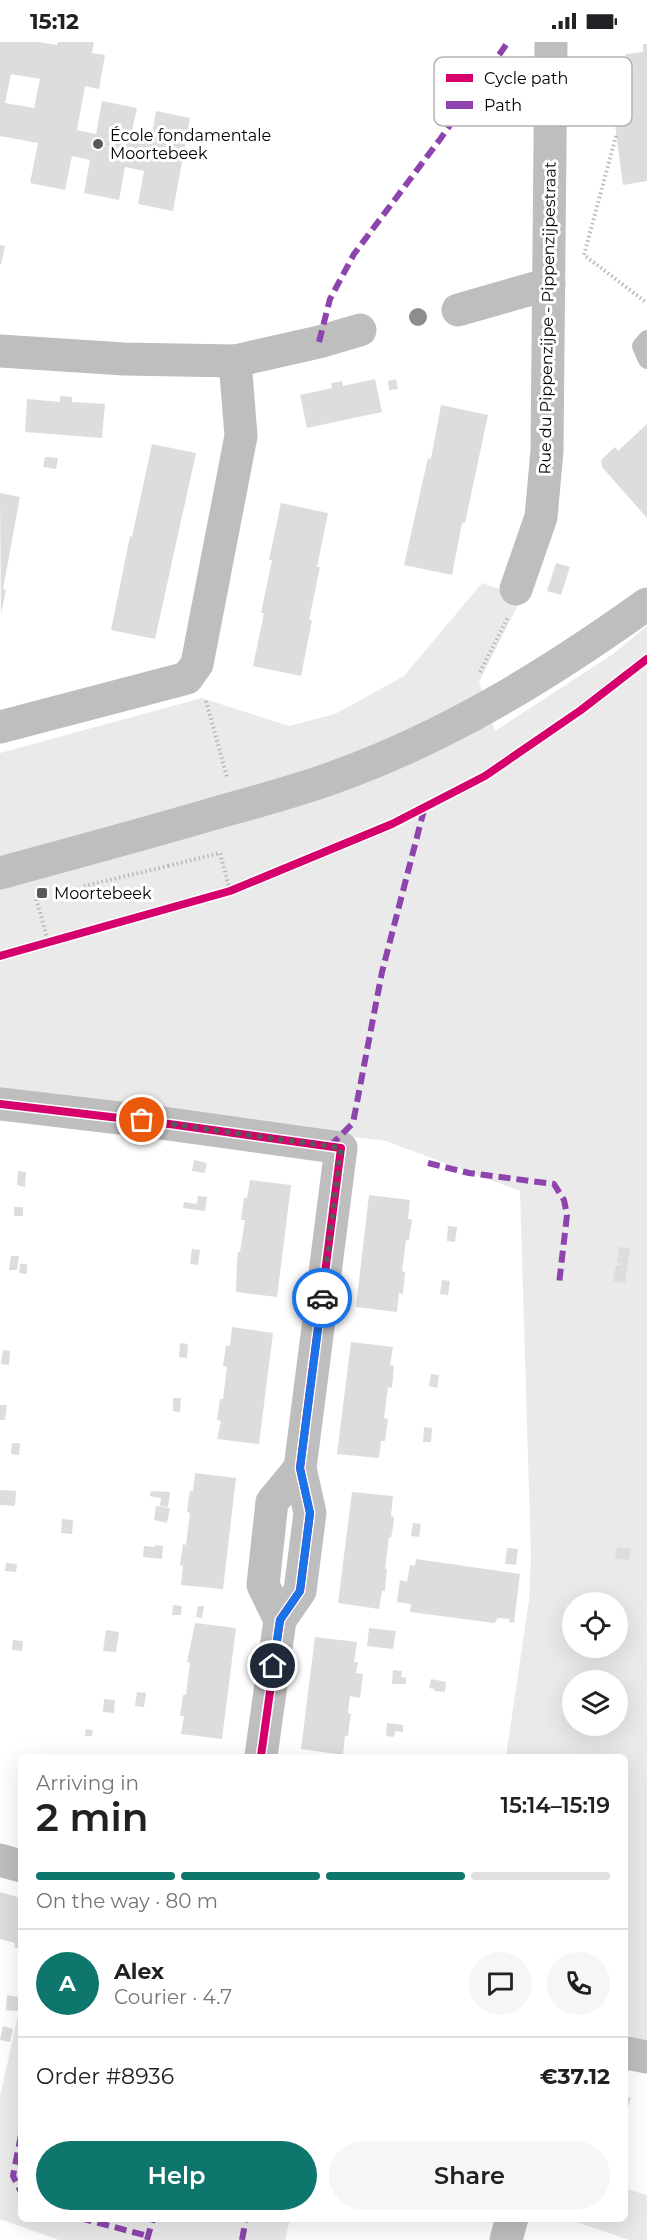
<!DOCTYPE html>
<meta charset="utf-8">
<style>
:root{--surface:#fff;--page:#f6f6f6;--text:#202124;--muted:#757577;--line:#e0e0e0;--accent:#0f766e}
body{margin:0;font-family:Montserrat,sans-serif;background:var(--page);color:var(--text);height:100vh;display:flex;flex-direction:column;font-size:22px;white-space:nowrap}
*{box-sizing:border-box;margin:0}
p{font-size:20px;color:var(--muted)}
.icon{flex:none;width:33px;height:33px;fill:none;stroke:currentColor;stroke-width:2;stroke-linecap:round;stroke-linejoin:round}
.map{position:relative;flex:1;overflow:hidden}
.panel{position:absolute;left:18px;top:1712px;width:610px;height:468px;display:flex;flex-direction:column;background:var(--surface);border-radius:9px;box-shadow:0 6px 24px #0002}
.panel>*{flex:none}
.tools{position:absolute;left:562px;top:1550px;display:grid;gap:12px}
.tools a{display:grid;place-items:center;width:66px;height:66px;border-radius:50%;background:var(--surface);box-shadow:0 6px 24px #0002;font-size:30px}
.pin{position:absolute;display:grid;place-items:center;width:51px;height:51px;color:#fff;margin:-26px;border:3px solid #fff;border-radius:50%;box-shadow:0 2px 6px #0007}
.courier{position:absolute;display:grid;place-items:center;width:60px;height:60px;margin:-30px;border:4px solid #1a73e8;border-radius:50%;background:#fff;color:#222;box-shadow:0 2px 8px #0007}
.overview em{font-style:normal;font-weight:600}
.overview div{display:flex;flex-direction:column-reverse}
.overview{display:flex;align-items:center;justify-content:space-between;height:102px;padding:0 18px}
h1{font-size:39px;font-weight:600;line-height:45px}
.bar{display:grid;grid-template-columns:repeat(4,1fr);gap:9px 6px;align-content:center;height:72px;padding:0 18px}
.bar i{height:8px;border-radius:4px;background:var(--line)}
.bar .current{background:var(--accent)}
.bar p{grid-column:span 4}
.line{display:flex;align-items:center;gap:15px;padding:0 18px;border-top:2px solid var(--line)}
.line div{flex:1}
.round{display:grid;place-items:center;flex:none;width:63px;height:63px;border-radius:32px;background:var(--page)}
.cta{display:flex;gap:12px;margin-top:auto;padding:12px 18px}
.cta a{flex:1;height:69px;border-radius:36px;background:var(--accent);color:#fff;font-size:24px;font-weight:600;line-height:69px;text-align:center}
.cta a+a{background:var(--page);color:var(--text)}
.status{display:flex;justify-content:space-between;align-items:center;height:42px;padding:0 30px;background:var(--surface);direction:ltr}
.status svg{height:16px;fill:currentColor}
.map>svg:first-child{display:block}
</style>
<div class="status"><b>15:12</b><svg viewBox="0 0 49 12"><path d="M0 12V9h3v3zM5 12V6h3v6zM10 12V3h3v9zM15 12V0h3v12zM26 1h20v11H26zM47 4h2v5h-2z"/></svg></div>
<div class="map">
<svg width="647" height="2198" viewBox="0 0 647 2198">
<rect width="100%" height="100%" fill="#fff"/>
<g fill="#eaeaea" fill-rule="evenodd">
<path d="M482,541L522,555L479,640L495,689L613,612L647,584V2001L626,1996V1714H506L529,1558L531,1515L520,1149L386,1099L0,1053V711L202,656L289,684L335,672L404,634ZM573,1560H618V1605H573ZM573,1638H618V1683H573Z"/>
<polygon points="21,1959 21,2176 290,2177 285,2198 59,2198 0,2177 0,2055"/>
<polygon points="626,2147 647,2153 647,2198 629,2198 568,2177 626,2176"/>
</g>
<g fill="#ddd" fill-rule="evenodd">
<path d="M0,0H38L57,3L58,0H94L92,11L105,13L99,47L85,44L77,88L96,92L102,59L137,66L130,98L150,102L156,69L190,76L173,169L138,162L144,129L125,125L119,158L84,151L90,118L72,114L65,148L30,141L38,101L0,94ZM11,32L40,37L34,66L5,61Z"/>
<polygon points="643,2 647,2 647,139 623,143 610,45 612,33 626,12 643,10"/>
<polygon points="0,203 5,204 1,222 0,222"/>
<polygon points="375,337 382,370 307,386 300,353 332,346 331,341 337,340 342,339 343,344"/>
<polygon points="396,337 398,347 389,348 388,339"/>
<polygon points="60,354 72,355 72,360 105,362 102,396 25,390 27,357 60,360"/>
<polygon points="441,363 488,373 465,481 462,481 452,533 404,523 428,416 431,417"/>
<polygon points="647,382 647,476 602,425 601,418 615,405 618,409"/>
<polygon points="152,402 196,411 155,597 111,588 130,494 132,495"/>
<polygon points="45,415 58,416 56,427 43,425"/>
<polygon points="0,451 20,455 3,547 6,548 1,572"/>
<polygon points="281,461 328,471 317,525 320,525 309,578 312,578 301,634 253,624 264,571 261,571 272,518 269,518"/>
<polygon points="556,521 570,525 561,553 547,549"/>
<polygon points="194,1118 207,1121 205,1131 192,1129"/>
<polygon points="18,1129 26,1130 25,1145 17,1143"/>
<polygon points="250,1138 291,1143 277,1255 236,1250 237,1220 238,1210 240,1210 245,1178 241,1178 244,1156 247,1156"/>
<polygon points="369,1153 410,1158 408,1177 412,1177 409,1198 406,1198 402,1229 405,1230 403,1252 399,1251 397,1270 356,1265"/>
<polygon points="198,1154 207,1155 205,1169 183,1166 184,1160 197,1162"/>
<rect x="14" y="1165" width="9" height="9"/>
<polygon points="448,1184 457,1185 455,1200 447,1199"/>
<polygon points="619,1205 630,1206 625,1241 613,1239 616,1223 620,1223 621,1221 617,1221"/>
<polygon points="192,1207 200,1208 198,1223 190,1222"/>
<polygon points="11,1214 19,1214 17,1228 9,1228"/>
<polygon points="20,1222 27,1222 27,1232 19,1231"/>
<polygon points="442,1238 450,1239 448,1253 440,1252"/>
<polygon points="232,1285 273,1291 259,1402 217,1397 221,1379 217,1378 220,1357 223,1357 227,1325 223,1324 226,1303 230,1304"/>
<polygon points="351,1300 393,1305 390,1323 394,1324 392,1346 388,1345 384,1376 388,1377 385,1399 381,1399 379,1416 337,1412"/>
<polygon points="180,1301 188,1302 187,1316 179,1315"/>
<polygon points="3,1308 10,1309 9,1323 1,1322"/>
<polygon points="431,1332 439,1333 437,1346 429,1344"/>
<polygon points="173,1356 181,1356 180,1370 173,1369"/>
<polygon points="0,1363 7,1363 5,1378 0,1378"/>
<polygon points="424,1385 432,1386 431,1400 423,1400"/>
<polygon points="12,1401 20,1401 19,1413 11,1412"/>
<polygon points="195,1431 236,1436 223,1547 181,1543 183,1524 180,1523 183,1502 186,1503 190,1471 187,1470 188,1460 190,1449 193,1449"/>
<polygon points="0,1448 16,1449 15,1464 0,1463"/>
<polygon points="151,1449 170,1450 168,1465 160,1464 161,1456 150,1454"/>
<polygon points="352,1450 393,1454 391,1474 394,1475 393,1485 391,1496 389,1495 385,1527 387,1527 385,1549 382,1549 379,1567 338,1561"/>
<polygon points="156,1464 170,1466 167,1481 154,1478"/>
<polygon points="62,1477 73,1478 72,1492 61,1491"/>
<polygon points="413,1481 421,1482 419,1495 411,1494"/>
<polygon points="155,1503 163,1504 162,1517 143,1515 144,1504 155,1505"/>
<polygon points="617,1505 631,1507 629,1518 615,1517"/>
<polygon points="507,1506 518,1507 516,1523 505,1522"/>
<polygon points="416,1517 520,1532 514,1581 509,1580 509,1577 498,1576 494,1581 410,1570 411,1562 397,1560 400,1538 407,1540 410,1523 415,1524"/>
<polygon points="6,1521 17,1522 16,1530 5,1529"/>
<polygon points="173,1563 182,1564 181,1573 172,1573"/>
<polygon points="198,1564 204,1564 202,1576 196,1575"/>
<polygon points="195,1581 236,1586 222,1697 181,1692 184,1674 180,1674 183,1653 186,1653 190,1621 187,1620"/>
<polygon points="369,1586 396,1589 393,1607 367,1604"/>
<polygon points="106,1588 119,1590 116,1610 103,1609"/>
<polygon points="315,1595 357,1600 354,1620 358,1620 356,1631 363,1632 360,1656 350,1654 348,1671 351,1672 349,1684 348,1694 345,1694 343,1713 301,1707"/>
<polygon points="13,1598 23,1599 22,1609 12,1608"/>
<polygon points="393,1628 402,1629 401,1635 406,1636 406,1642 392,1642"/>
<polygon points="431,1637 446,1640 445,1650 434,1649 434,1647 429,1646"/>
<polygon points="137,1650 146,1651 144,1665 135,1664"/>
<polygon points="104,1657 115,1658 114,1671 103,1670"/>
<polygon points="387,1681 403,1683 403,1690 395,1689 394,1695 386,1694"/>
<polygon points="86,1687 93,1688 92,1694 85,1694"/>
<polygon points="0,1850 21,1856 21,1907 14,1905 15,1901 0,1897"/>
<polygon points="7,1953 19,1955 18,1969 6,1968"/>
<polygon points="3,1984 13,1987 10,2000 0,1998"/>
<polygon points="626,2054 631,2056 626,2071"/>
</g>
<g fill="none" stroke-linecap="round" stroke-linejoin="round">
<g stroke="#b8b8b8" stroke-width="4" stroke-dasharray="1.5 3" stroke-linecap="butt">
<polyline points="616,94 584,213 647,261"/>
<polyline points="480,630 508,575"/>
<polyline points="206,659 227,735"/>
<polyline points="168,824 220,811 230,849"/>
<polyline points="84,844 168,824"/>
<polyline points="39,855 36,856 48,899"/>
</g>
<polyline stroke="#bebebe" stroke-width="18" points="647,297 641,304 647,318"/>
<g stroke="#bebebe" stroke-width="33">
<polyline points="458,268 549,242"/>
<polyline points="0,309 124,317 235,319 319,300 360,288"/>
<polyline points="516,547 541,475 547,409 551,0"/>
<polyline points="0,685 187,636 197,622 241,394 235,319"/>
<path d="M0,831C70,812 140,793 209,773C251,761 294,750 335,735C449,694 549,632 647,562"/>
<polyline points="0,1062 162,1081 341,1106 300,1426 310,1471 300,1549 280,1578 261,1714"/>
<polyline points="280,1578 263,1543 272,1460 300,1426"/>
<polyline points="0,1818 21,1824"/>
<polyline points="626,2011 647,2015"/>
<polyline points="506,2198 512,2176"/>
</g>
<g stroke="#8e44ad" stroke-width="6" stroke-dasharray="12 6" stroke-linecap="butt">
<polyline points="319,300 330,257 354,212 441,96 508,0"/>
<polyline points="330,1104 353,1081 382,930 425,764"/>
<polyline points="428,1121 469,1131 554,1142 564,1158 567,1173 559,1242"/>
<polyline points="21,2093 13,2134 21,2150"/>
<polyline points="80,2176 148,2194"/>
<polyline points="147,2198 153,2176"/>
<polyline points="242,2198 246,2176"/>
</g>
<defs>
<g id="cycleway">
<polyline points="0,914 230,849 392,782 485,734 581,668 647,617"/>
<polyline points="0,1062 162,1081 341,1106 300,1426 310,1471 300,1549 280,1578 261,1714"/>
</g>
</defs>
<use href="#cycleway" stroke="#fff" stroke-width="11"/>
<use href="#cycleway" stroke="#d6006c" stroke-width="8"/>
</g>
<circle fill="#8d8d8d" cx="418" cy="275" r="9"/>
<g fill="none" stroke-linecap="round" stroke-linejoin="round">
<polyline stroke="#595959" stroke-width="6" stroke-dasharray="0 10.8" points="142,1078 341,1106 322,1256"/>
<polyline stroke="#1a73e8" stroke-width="8" points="273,1624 280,1578 300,1549 310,1471 300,1426 322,1256"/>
</g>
<g fill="#595959" stroke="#fff" stroke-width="2">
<circle cx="98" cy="102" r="6"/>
<rect x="36" y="845" width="12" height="12" rx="3"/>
</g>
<g text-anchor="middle" stroke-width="6" stroke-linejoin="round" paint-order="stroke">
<g font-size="16" fill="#000" stroke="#fff" text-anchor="start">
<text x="110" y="99">École fondamentale<tspan x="110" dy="18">Moortebeek</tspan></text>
<text x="54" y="857">Moortebeek</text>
</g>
<g font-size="16" fill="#000" stroke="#fff">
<text transform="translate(547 276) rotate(-89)" y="6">Rue du Pippenzijpe - Pippenzijpestraat</text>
</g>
</g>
<rect x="434" y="15" width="198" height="69" rx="9" fill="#fff" stroke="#b2b2b2" stroke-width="1.5"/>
<rect x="446" y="32" width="27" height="8" fill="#d6006c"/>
<rect x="446" y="59" width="27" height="8" fill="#8e44ad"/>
<g font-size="16" fill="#000">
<text x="484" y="42">Cycle path</text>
<text x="484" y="69">Path</text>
</g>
</svg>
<div class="tools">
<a><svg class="icon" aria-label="locate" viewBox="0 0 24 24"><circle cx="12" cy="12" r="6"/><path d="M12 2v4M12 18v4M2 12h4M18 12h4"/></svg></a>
<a><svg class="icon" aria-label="layers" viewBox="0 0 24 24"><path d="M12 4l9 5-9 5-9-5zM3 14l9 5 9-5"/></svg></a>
</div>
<div class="pin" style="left:142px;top:1078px;background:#ea580c"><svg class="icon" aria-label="bag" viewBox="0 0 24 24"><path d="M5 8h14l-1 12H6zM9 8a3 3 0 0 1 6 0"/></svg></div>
<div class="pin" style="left:273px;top:1624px;background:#1f2937"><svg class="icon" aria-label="home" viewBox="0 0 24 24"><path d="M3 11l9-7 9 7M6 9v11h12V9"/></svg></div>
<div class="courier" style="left:322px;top:1256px"><svg class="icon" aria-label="car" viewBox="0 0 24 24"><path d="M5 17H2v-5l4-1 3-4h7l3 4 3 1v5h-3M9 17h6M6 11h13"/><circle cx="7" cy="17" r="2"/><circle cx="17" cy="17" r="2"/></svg></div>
<section class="panel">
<div class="overview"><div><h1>2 min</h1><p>Arriving in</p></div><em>15:14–15:19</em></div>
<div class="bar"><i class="current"></i><i class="current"></i><i class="current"></i><i></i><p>On the way · 80 m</p></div>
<div class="line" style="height:108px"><b class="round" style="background:var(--accent);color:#fff">A</b><div><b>Alex</b><p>Courier · 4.7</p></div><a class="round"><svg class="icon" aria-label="chat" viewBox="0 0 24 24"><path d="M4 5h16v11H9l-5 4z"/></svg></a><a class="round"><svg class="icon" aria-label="phone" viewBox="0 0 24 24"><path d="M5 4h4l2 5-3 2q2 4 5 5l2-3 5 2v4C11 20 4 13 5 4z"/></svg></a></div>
<div class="line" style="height:78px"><div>Order #8936</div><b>€37.12</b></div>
<div class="cta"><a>Help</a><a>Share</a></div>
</section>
</div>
